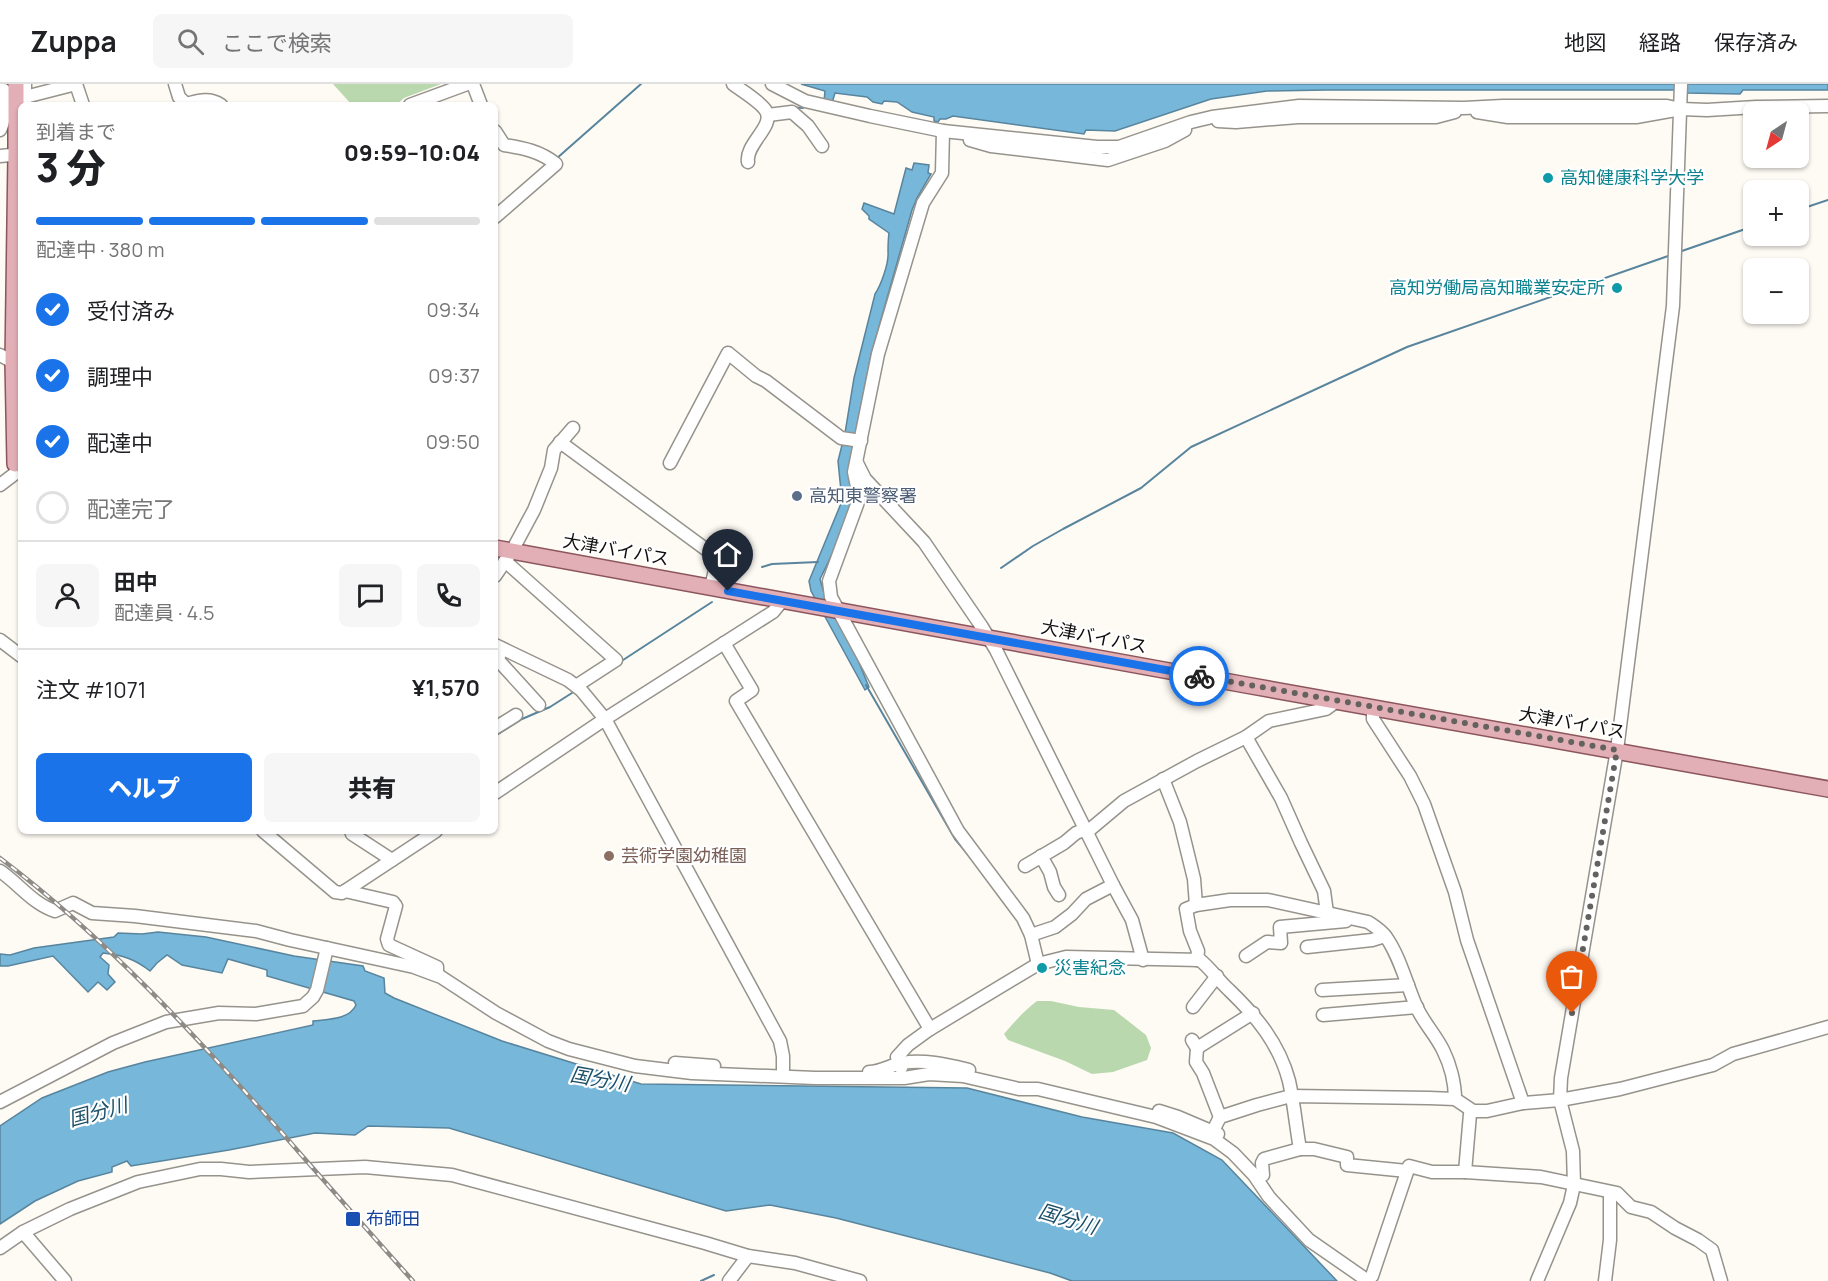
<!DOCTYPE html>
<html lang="ja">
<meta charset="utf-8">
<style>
:root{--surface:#fff;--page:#f6f6f6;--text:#202124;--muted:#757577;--line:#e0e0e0;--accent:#1a73e8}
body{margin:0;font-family:Manrope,"Noto Sans JP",sans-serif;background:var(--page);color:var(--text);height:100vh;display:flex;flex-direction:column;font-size:22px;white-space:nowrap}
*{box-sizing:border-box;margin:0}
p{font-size:20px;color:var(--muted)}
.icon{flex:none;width:33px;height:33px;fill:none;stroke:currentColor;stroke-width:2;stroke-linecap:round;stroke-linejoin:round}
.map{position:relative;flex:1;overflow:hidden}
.side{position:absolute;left:18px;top:18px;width:480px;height:732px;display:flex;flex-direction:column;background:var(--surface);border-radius:9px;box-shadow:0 2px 4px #0004}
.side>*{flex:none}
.needle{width:39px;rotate:216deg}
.buttons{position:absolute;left:1743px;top:18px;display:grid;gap:12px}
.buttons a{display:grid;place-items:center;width:66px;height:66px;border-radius:9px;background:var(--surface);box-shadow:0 2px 4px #0004;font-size:30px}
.pin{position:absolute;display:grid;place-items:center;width:51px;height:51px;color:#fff;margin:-62px -26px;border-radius:50% 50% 50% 0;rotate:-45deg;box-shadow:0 0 6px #0007}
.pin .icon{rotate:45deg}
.courier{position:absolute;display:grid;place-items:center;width:60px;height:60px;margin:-30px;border:4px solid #1a73e8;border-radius:50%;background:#fff;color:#222;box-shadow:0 2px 8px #0007}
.summary em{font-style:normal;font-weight:800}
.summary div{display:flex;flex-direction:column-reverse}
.summary{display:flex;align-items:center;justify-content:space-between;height:102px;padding:0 18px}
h1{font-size:39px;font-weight:800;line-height:45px}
.bar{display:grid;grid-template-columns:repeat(4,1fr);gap:9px 6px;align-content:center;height:72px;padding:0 18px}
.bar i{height:8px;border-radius:4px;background:var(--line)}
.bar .selected{background:var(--accent)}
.bar p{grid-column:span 4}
.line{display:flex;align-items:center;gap:15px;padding:0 18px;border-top:2px solid var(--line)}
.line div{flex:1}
.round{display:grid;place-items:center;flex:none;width:63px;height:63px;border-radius:9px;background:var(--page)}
ol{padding:0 18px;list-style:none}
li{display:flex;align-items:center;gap:18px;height:66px}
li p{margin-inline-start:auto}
li .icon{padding:6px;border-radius:50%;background:var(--accent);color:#fff;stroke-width:4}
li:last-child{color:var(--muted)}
li i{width:33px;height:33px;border:3px solid var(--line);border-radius:50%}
.primary-button{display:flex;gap:12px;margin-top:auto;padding:12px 18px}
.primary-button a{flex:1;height:69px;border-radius:9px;background:var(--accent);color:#fff;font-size:24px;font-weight:800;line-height:69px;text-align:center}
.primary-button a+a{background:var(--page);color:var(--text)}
header{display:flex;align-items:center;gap:36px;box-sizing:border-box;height:84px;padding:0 30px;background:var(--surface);border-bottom:2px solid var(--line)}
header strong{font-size:28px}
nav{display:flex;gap:33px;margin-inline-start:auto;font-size:21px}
.search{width:420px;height:54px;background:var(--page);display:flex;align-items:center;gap:15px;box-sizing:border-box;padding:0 21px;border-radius:9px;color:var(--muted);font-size:22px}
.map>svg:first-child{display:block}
</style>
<header>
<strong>Zuppa</strong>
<div class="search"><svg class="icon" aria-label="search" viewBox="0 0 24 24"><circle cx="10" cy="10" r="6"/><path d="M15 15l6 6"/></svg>ここで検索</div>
<nav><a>地図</a><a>経路</a><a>保存済み</a></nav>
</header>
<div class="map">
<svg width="1828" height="1197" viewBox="0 0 1828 1197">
<rect width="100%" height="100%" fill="#fefaf4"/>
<g fill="#bad8ad">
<polygon points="333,0 441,0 404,14 396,21 352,21"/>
<path d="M1037,917H1051L1079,923L1114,926L1146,951L1151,964L1147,976L1113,988L1092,990L1065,977L1008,956L1004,950C1014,938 1024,927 1037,917Z"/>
</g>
<g fill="#76b7da" stroke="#58859d" stroke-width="1.5">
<polygon points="801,0 1828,0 1828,6 1743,6 1740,10 1686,9 1675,6 1326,6 1267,7 1211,15 1115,47 1086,46 1084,50 953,32 946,35 940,35 938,38 934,37 934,33 912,28 897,18 884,17 882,20 873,18 867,13 835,9 832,19 824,17 825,7"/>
<path d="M914,79L929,81L928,89L931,90L917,114L912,126L871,271L849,381C849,391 852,400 853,409C853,429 829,477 820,495L824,509L855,569L869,603L865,606L811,507L809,497L842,417L838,377L845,349L854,294L875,210C881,201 889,179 888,168C888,161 888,156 889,149L869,135V132L862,125L864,119L894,130L906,84L912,86Z"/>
<path d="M158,848L206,853L294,872L363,882L365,887L384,894L385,909L394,914L502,957L641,1000L967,1004L1082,1033L1173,1049L1222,1076L1337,1197H1072L1050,1189L836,1134L770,1121L726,1127L449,1044L368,1042L355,1051L315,1049L229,1066L131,1082L127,1077L112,1083V1088L78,1097L35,1117L0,1140V1042L42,1014L108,988L145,978L313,941V937C328,935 349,936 356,921L354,917L267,892V886L228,875L222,889L182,881L167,871L157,879L150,887C135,875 122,871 103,869L100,873L109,881L108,890L115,898L107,906L98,898L88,908L53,872L8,882H0V870L10,871L34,864L114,853L118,849L142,850Z"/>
</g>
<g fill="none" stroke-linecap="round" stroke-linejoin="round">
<g stroke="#58859d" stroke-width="2">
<polyline points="785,23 803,24"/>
<polyline points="556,75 641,0"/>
<polyline points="1798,126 1828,116"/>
<polyline points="1679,168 1754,142"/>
<polyline points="762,483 772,480 818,478"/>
<polyline points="1001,484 1033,462 1063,445 1141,404 1191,363 1407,263 1671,171"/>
<polyline points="620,578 712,518"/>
<polyline points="866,601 955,755 976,780"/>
<polyline points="495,652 522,635 550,623 575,607"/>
<polyline points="701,1197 714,1191"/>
</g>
<defs>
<g id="minor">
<path d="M175,0L179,13L186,20C198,17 209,13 221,21"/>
<polyline points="473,0 481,21"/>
<path d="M733,0C742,7 761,18 766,27C775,42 745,60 748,78"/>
<polyline points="772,0 805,17 870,32 943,47 1097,63 1119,63 1191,38 1212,33 1299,22 1464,24 1503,22 1667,22 1681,25"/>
<path d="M0,6H4C4,19 6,35 0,46"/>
<polyline points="25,13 76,0 83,21"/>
<polyline points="25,20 25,0"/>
<polyline points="410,21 467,0"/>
<polyline points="1477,28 1508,33 1636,33 1681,25 1707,26 1756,23 1828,22"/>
<polyline points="768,31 792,28 808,42 822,62"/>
<polyline points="1218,37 1236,38 1298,33 1436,33 1455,28"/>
<path d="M495,47L504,61C523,64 540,67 556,80L495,133"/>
<polyline points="943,47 942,89 923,119 878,270 854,388 859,412 858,418 829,497 831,513 958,747 1023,834 1031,851 1038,880"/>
<polyline points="970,56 991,62 1108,76 1165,57 1185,46"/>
<polyline points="0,72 21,70"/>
<polyline points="0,271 13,278"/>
<polyline points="560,358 715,472 716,482 711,503"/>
<polyline points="670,379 728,269 756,292 766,297 841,354 861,357"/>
<polyline points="857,379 865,395 924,458 982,543 996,566 1113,801 1132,836 1143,876"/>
<polyline points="0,401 21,385"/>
<polyline points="505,477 616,576 576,602"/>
<polyline points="495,492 512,467 534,426 551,384 554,366 573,344"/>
<polyline points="0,556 21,572"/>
<polyline points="724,559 752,606 736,617 930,945"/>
<polyline points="495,561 568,596 581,606 605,635 780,957 783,972 783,986"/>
<polyline points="501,564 498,576 539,621"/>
<polyline points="1373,623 1373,635 1410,692 1424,720 1455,808 1467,856 1523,1019"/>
<polyline points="495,644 516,631"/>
<polyline points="1246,653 1281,714 1301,759 1324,807 1327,829"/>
<path d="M1163,695L1180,738L1194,795L1196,821L1230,816H1268L1368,838C1374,842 1381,846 1386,853C1400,873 1406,899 1416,922C1423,938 1435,950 1443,966C1450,980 1455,999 1455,1015"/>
<polyline points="495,709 605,635 773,528 782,517"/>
<polyline points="263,747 335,808 342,809 436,747"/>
<polyline points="351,747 352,750 392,776"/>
<polyline points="1087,748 1124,717 1197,677 1246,653 1269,637 1326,625 1337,617"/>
<polyline points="1041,772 1050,788 1054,803 1059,811"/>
<polyline points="1025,782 1064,759 1076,749 1086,745"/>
<path d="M0,787C19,800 33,820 55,827L73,819L92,829L135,832L256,847L290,856L414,883L441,893L496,929L548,957L569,965L635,982L692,989L815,994H904L929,990L963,992L1019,1005H1038L1156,1033L1214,1055L1233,1069L1254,1091L1269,1113L1309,1156L1368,1197"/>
<polyline points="345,807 393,818 396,822 387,855 389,861 437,883 437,890"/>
<polyline points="1196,821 1186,825 1190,847 1198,867 1197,876"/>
<polyline points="1031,851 1055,843 1072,830 1086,815 1113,801"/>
<polyline points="1307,863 1372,856 1385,852"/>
<polyline points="1246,872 1267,858 1281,859 1280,843 1346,837"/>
<polyline points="1322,906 1408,901"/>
<polyline points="1193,923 1217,892"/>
<polyline points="1323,931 1417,923"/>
<polyline points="1192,956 1197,964 1196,978 1203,989 1220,1033"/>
<polyline points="1197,964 1253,929"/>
<polyline points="675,979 714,982"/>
<path d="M901,984L897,973L908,961L930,945L1038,880L1066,873L1200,876C1211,885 1218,896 1229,906C1256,932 1279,959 1289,997C1294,1019 1296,1043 1300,1065L1264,1075L1262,1079L1263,1091"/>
<path d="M869,988C882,988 890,981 902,979C924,975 948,981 969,986"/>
<polyline points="0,1018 113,959 166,938 219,929 256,930 303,922 313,913 317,906 327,864"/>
<polyline points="1159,1027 1178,1033 1218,1050"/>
<polyline points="1213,1047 1220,1033 1257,1021 1291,1012 1429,1014 1455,1015 1473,1027 1487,1027 1523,1019 1560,1016 1620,1005 1713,981 1733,970 1828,943"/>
<polyline points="1300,1065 1314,1065 1347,1073 1347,1081 1407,1087"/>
<polyline points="1465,1088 1470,1030 1473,1027"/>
<polyline points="23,1148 65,1197"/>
<polyline points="0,1164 23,1148 70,1125 138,1098 200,1085 221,1085 249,1088 365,1083 452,1091 705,1159 748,1172 795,1179 860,1197"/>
<polyline points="1372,1192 1409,1082 1432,1088 1465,1088 1541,1093 1617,1109 1631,1123 1651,1128 1675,1144 1698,1156 1712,1166 1721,1197"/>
<polyline points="729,1197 748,1172"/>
<polyline points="1537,1197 1570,1119 1574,1101 1573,1067 1560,1016 1561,994 1617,666 1673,222 1681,0"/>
<polyline points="1605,1197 1610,1156 1610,1108"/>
</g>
<g id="major">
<polyline points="15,380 13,278 16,70 16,0"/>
<polyline points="495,464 1246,601 1828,705"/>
</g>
</defs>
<use href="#minor" stroke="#96938d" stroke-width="15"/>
<use href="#major" stroke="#8b555b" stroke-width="18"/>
<use href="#minor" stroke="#fff" stroke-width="12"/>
<use href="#major" stroke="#e1afb5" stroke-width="15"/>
<defs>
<path id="rail" d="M0,774C106,854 195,951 283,1050C326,1099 369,1148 413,1197"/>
</defs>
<use href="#rail" stroke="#8e8b87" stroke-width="4.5"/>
<use href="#rail" stroke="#fff" stroke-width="2" stroke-dasharray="7" stroke-linecap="butt"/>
</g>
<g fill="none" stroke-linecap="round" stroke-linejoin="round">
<polyline stroke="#64625e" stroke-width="6" stroke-dasharray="0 10.8" points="1199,592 1617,666 1572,929"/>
<polyline stroke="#1a73e8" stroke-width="8" points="728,507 1199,592"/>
</g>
<g fill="#0f9aa8" stroke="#fff" stroke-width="2">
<circle cx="1548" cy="94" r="6"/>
<circle cx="1617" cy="204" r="6"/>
<circle cx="1042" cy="884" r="6"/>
</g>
<circle fill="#5c6f8a" stroke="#fff" stroke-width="2" cx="797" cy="412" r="6"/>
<circle fill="#8d6e63" stroke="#fff" stroke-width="2" cx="609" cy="772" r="6"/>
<rect fill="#1a4fb4" stroke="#fff" stroke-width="2" x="345" y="1127" width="16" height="16" rx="3"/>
<g text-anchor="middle" stroke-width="4.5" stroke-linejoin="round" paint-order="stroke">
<g font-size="18" fill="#0d838f" stroke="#fff" text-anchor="start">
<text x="1560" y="100">高知健康科学大学</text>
<text x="1605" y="210" text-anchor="end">高知労働局高知職業安定所</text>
<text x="1054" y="890">災害紀念</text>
</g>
<g font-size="18" fill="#4e5e75" stroke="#fff" text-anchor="start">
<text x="809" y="418">高知東警察署</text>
</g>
<g font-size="18" fill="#11100e" stroke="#fff">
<text transform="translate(616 466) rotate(10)" y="6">大津バイパス</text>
<text transform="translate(1094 553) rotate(11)" y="6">大津バイパス</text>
<text transform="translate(1572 639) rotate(10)" y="6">大津バイパス</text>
</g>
<g font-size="18" fill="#785e54" stroke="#fff" text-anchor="start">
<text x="621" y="778">芸術学園幼稚園</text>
</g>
<g font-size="18" fill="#164399" stroke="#fff" text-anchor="start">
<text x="366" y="1141">布師田</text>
</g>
<g font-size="20" font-style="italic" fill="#1c4f68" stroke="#fff">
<text transform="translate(600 995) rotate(10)" y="7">国分川</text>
<text transform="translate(98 1028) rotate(-15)" y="7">国分川</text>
<text transform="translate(1068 1135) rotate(17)" y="7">国分川</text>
</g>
</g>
</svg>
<div class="buttons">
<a><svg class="needle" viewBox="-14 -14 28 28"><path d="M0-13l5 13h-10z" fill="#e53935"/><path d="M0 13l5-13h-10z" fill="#757577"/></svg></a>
<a>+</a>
<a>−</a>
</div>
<div class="pin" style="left:1572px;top:929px;background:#ea580c"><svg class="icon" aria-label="bag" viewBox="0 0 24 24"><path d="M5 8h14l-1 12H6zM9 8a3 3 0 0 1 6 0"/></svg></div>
<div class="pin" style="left:728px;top:507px;background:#1f2937"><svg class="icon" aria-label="home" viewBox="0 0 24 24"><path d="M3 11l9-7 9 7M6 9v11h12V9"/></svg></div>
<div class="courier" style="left:1199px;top:592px"><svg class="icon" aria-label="bike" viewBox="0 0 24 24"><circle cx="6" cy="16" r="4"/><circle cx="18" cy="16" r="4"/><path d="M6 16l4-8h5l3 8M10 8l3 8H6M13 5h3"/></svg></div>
<section class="side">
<div class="summary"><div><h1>3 分</h1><p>到着まで</p></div><em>09:59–10:04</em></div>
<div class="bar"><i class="selected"></i><i class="selected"></i><i class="selected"></i><i></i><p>配達中 · 380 m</p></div>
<ol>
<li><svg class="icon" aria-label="check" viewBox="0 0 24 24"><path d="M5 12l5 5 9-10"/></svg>受付済み<p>09:34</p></li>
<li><svg class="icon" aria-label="check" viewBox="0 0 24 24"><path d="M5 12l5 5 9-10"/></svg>調理中<p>09:37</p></li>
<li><svg class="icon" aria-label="check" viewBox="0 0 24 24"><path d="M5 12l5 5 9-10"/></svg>配達中<p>09:50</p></li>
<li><i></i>配達完了</li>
</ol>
<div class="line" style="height:108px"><a class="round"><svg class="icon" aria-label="person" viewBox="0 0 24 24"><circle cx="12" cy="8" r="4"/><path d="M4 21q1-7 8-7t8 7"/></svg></a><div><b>田中</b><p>配達員 · 4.5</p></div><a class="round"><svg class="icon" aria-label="chat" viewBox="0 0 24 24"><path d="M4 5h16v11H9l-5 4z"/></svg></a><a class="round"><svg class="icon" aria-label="phone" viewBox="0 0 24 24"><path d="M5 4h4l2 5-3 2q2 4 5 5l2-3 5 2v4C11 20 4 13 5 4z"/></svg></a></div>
<div class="line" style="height:78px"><div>注文 #1071</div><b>¥1,570</b></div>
<div class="primary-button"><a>ヘルプ</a><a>共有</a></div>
</section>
</div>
